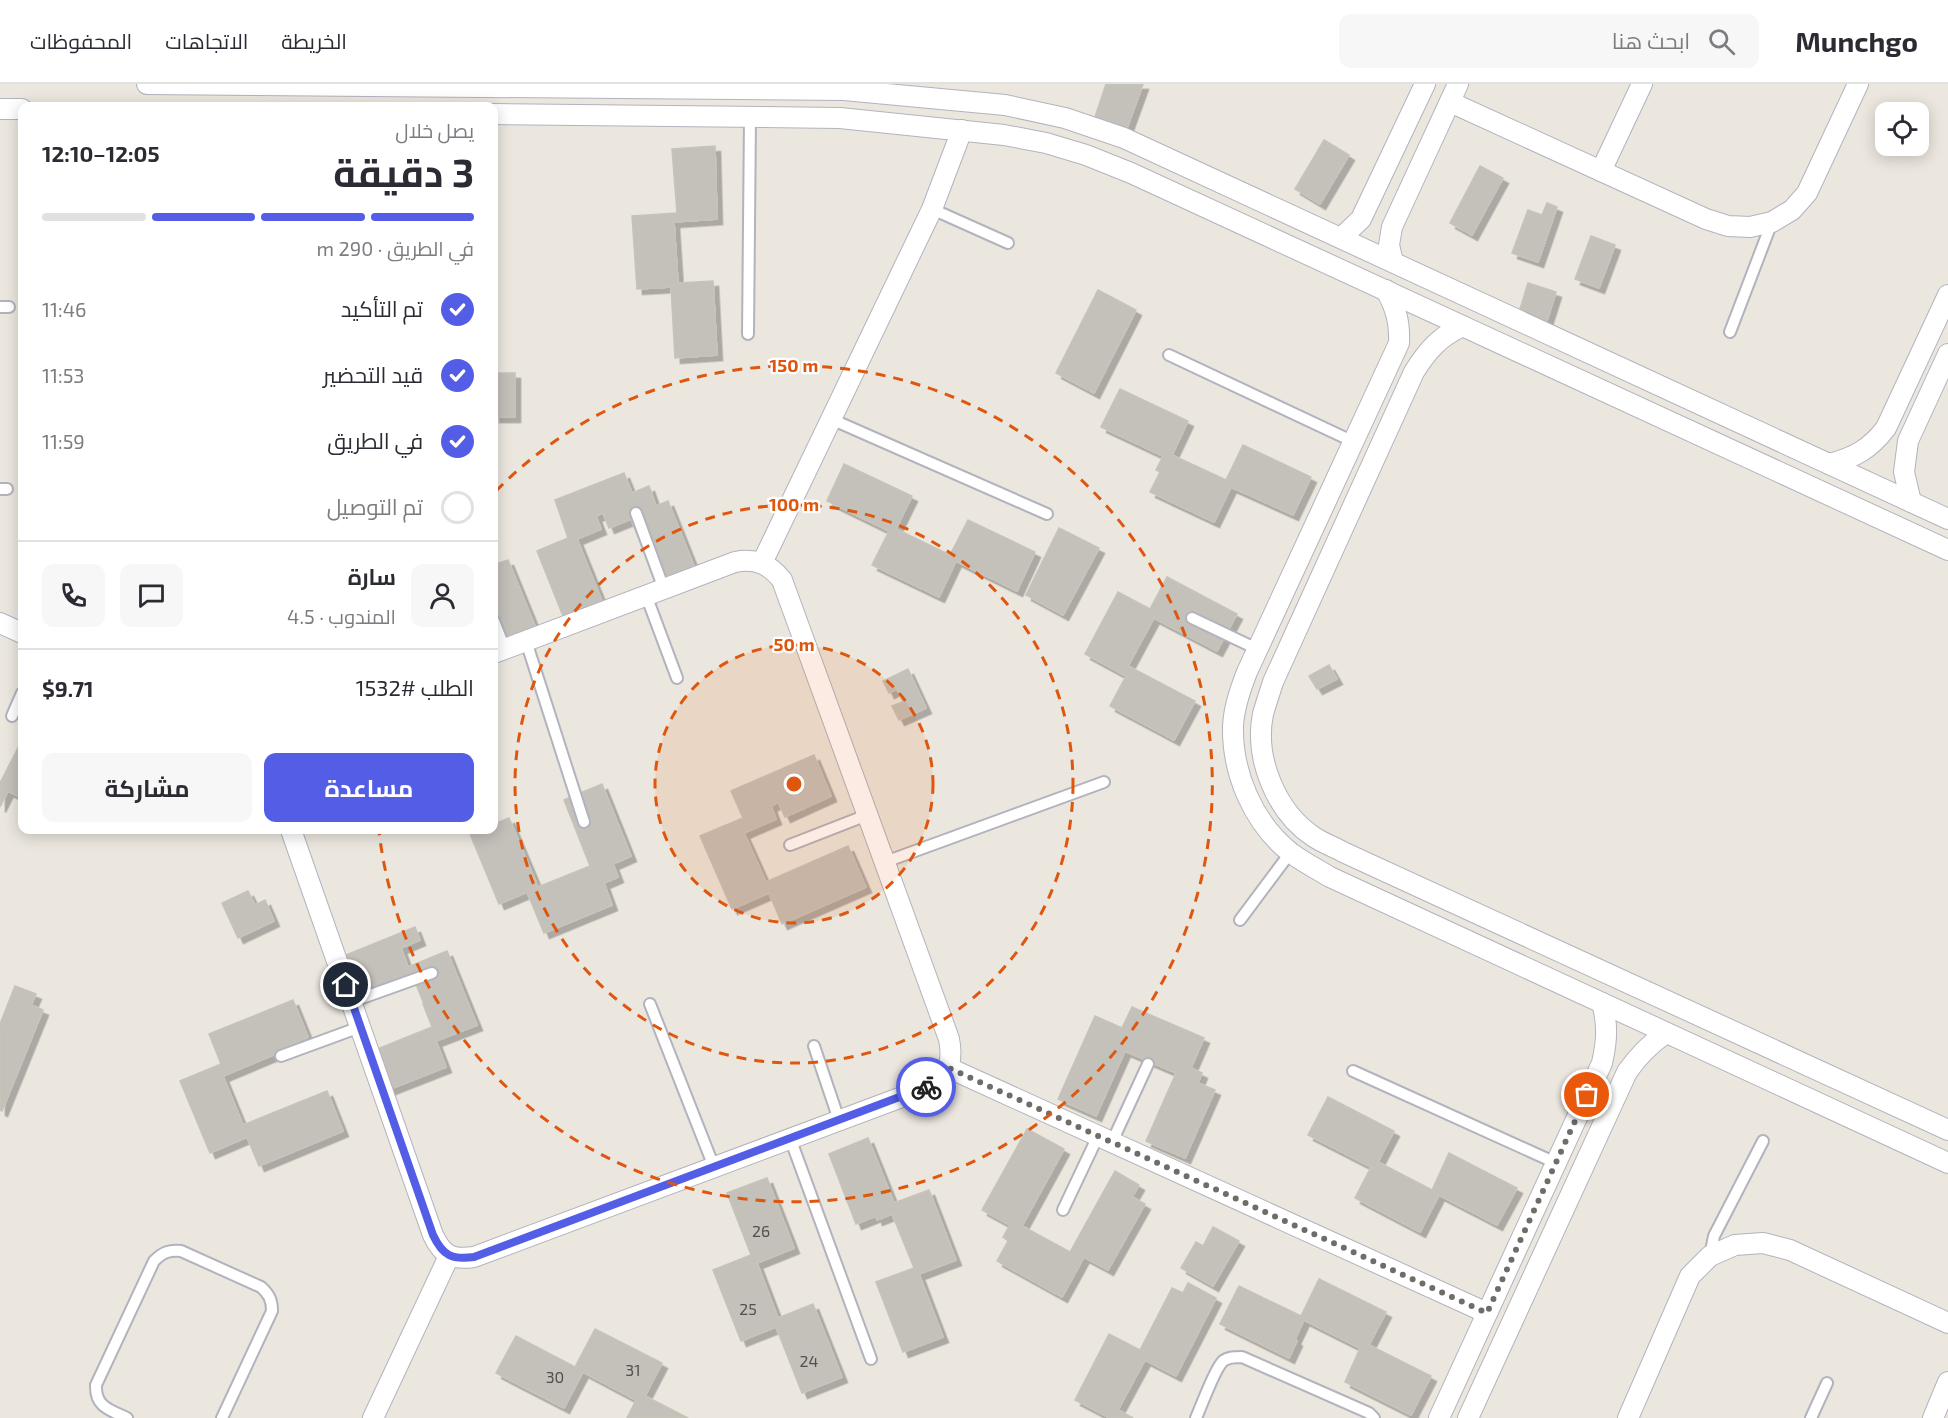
<!DOCTYPE html>
<html lang="ar">
<meta charset="utf-8">
<style>
:root{--surface:#fff;--page:#f7f7f7;--text:#2b2b33;--muted:#7c7c81;--line:#e1e1e2;--accent:#535de5}
body{margin:0;font-family:"Exo 2",Cairo,sans-serif;background:var(--page);color:var(--text);direction:rtl;height:100vh;display:flex;flex-direction:column;font-size:22px;white-space:nowrap}
*{box-sizing:border-box;margin:0}
p{font-size:20px;color:var(--muted)}
.icon{flex:none;width:33px;height:33px;fill:none;stroke:currentColor;stroke-width:2;stroke-linecap:round;stroke-linejoin:round}
.map{position:relative;flex:1;overflow:hidden;direction:ltr}
.sheet{position:absolute;left:18px;top:18px;width:480px;height:732px;display:flex;flex-direction:column;background:var(--surface);border-radius:12px;box-shadow:0 3px 15px #0003;direction:rtl}
.sheet>*{flex:none}
.fabs{position:absolute;left:1875px;top:18px;display:grid;gap:12px}
.fabs a{display:grid;place-items:center;width:54px;height:54px;border-radius:12px;background:var(--surface);box-shadow:0 3px 15px #0003;font-size:30px}
.pin{position:absolute;display:grid;place-items:center;width:51px;height:51px;color:#fff;margin:-26px;border:3px solid #fff;border-radius:50%;box-shadow:0 2px 6px #0007}
.courier{position:absolute;display:grid;place-items:center;width:60px;height:60px;margin:-30px;border:4px solid #535de5;border-radius:50%;background:#fff;color:#222;box-shadow:0 2px 8px #0007}
.summary em{font-style:normal;font-weight:700}
.summary div{display:flex;flex-direction:column-reverse}
.summary{display:flex;align-items:center;justify-content:space-between;height:102px;padding:0 24px}
h1{font-size:39px;font-weight:700;line-height:45px}
.bar{display:grid;grid-template-columns:repeat(4,1fr);gap:9px 6px;align-content:center;height:72px;padding:0 24px}
.bar i{height:8px;border-radius:4px;background:var(--line)}
.bar .current{background:var(--accent)}
.bar p{grid-column:span 4}
.line{display:flex;align-items:center;gap:15px;padding:0 24px;border-top:2px solid var(--line)}
.line div{flex:1}
.round{display:grid;place-items:center;flex:none;width:63px;height:63px;border-radius:12px;background:var(--page)}
ol{padding:0 24px;list-style:none}
li{display:flex;align-items:center;gap:18px;height:66px}
li p{margin-inline-start:auto}
li .icon{padding:6px;border-radius:50%;background:var(--accent);color:#fff;stroke-width:4}
li:last-child{color:var(--muted)}
li i{width:33px;height:33px;border:3px solid var(--line);border-radius:50%}
.cta{display:flex;gap:12px;margin-top:auto;padding:12px 24px}
.cta a{flex:1;height:69px;border-radius:12px;background:var(--accent);color:#fff;font-size:24px;font-weight:700;line-height:69px;text-align:center}
.cta a+a{background:var(--page);color:var(--text)}
header{display:flex;align-items:center;gap:36px;box-sizing:border-box;height:84px;padding:0 30px;background:var(--surface);border-bottom:2px solid var(--line)}
header strong{font-size:28px}
nav{display:flex;gap:33px;margin-inline-start:auto;font-size:21px}
.search{width:420px;height:54px;background:var(--page);display:flex;align-items:center;gap:15px;box-sizing:border-box;padding:0 21px;border-radius:12px;color:var(--muted);font-size:22px}
.map>svg:first-child{display:block}
</style>
<header>
<strong>Munchgo</strong>
<div class="search"><svg class="icon" aria-label="search" viewBox="0 0 24 24"><circle cx="10" cy="10" r="6"/><path d="M15 15l6 6"/></svg>ابحث هنا</div>
<nav><a>الخريطة</a><a>الاتجاهات</a><a>المحفوظات</a></nav>
</header>
<div class="map">
<svg width="1948" height="1334" viewBox="0 0 1948 1334">
<defs>
<filter id="shadow"><feDropShadow dx="5.5" dy="5.5" stdDeviation="0" flood-color="#0004"/></filter>
</defs>
<rect width="100%" height="100%" fill="#ebe7df"/>
<g fill="#c4c1ba" stroke="#c6c3b9" stroke-width="1.5" filter="url(#shadow)">
<polygon points="1106,0 1143,0 1127,44 1095,33"/>
<polygon points="1324,56 1349,71 1320,120 1295,105"/>
<polygon points="715,62 717,135 674,138 678,199 713,197 717,271 675,274 671,203 637,205 632,132 677,129 672,65"/>
<polygon points="1480,82 1503,94 1472,151 1450,139"/>
<polygon points="1547,119 1557,123 1538,178 1512,169 1528,126 1542,131"/>
<polygon points="1591,152 1615,161 1599,204 1575,195"/>
<polygon points="1528,199 1556,208 1543,249 1515,241"/>
<polygon points="1098,206 1136,226 1094,309 1056,289"/>
<rect x="494" y="289" width="21" height="44"/>
<polygon points="1120,305 1188,337 1172,371 1226,396 1243,361 1311,393 1293,431 1231,403 1214,438 1150,408 1160,388 1156,386 1163,372 1101,343"/>
<polygon points="844,380 912,412 896,445 950,471 968,436 1035,468 1017,507 956,477 939,513 872,481 889,447 827,417"/>
<polygon points="624,389 632,409 649,402 656,422 668,417 696,487 658,502 631,435 609,444 603,429 596,432 601,445 577,455 604,522 565,537 537,467 568,454 555,416"/>
<polygon points="1059,444 1099,464 1063,531 1026,511"/>
<polygon points="494,474 496,480 508,476 537,547 498,563 494,550"/>
<polygon points="1167,493 1237,530 1217,567 1154,534 1128,582 1195,617 1174,656 1110,622 1126,592 1085,570 1118,508 1150,525"/>
<polygon points="1329,581 1337,595 1317,605 1309,592"/>
<polygon points="908,585 926,624 899,636 892,622 903,618 897,605 889,609 883,597"/>
<polygon points="22,656 22,714 8,707 0,723 0,699"/>
<polygon points="814,671 831,712 785,733 778,718 771,722 776,735 744,749 766,798 848,762 866,803 782,840 769,809 732,825 700,752 743,734 731,707"/>
<polygon points="602,700 631,772 613,780 618,793 604,799 612,821 544,849 527,808 499,820 470,750 480,746 494,746 494,740 509,734 538,803 590,782 564,716"/>
<polygon points="248,807 255,821 265,816 274,837 238,854 222,819"/>
<polygon points="415,843 420,856 401,864 408,883 447,867 477,941 436,957 446,983 380,1009 365,970 432,943 423,920 424,920 413,893 345,918 329,878"/>
<polygon points="15,902 36,910 31,921 43,926 2,1027 0,1026 0,940"/>
<polygon points="293,916 308,953 291,960 292,963 223,992 243,1041 327,1007 343,1047 259,1082 247,1053 210,1069 180,997 221,980 209,950"/>
<polygon points="1132,923 1204,954 1191,984 1202,989 1198,999 1215,1006 1185,1074 1146,1057 1176,989 1125,967 1096,1032 1058,1015 1095,932 1122,944"/>
<polygon points="1328,1013 1394,1047 1378,1078 1432,1106 1449,1069 1517,1104 1497,1141 1439,1111 1420,1148 1355,1114 1371,1083 1308,1051"/>
<polygon points="1027,1045 1064,1065 1022,1142 1070,1168 1115,1087 1139,1101 1132,1113 1145,1120 1108,1186 1084,1173 1062,1213 997,1177 1008,1157 1003,1153 1010,1141 982,1126"/>
<polygon points="868,1054 894,1119 929,1106 956,1176 919,1190 943,1253 903,1268 876,1198 914,1184 892,1130 877,1136 876,1132 856,1140 829,1070"/>
<polygon points="767,1094 794,1164 757,1179 778,1234 813,1220 842,1293 802,1309 776,1243 741,1257 713,1186 751,1171 727,1109"/>
<polygon points="1213,1143 1239,1157 1213,1202 1181,1184 1196,1158 1203,1162"/>
<polygon points="1319,1195 1386,1228 1369,1261 1431,1292 1411,1331 1345,1298 1360,1264 1304,1236 1295,1255 1297,1257 1289,1274 1220,1240 1239,1202 1301,1232"/>
<polygon points="1188,1199 1216,1214 1176,1292 1145,1276 1118,1326 1133,1334 1110,1334 1075,1316 1109,1250 1140,1266 1172,1204 1183,1209"/>
<polygon points="595,1245 662,1279 645,1312 688,1334 627,1334 636,1316 583,1288 564,1324 496,1289 516,1252 575,1283"/>
</g>
<g fill="none" stroke-linecap="round" stroke-linejoin="round">
<defs>
<g id="lane">
<polyline points="932,125 1008,159"/>
<polyline points="0,223 9,223"/>
<polyline points="1730,248 1772,138"/>
<polyline points="748,250 750,33"/>
<polyline points="1169,271 1354,358"/>
<polyline points="831,335 1047,430"/>
<polyline points="0,405 7,405"/>
<polyline points="636,429 664,505"/>
<polyline points="646,511 677,594"/>
<polyline points="1192,534 1257,565"/>
<polyline points="494,537 505,565"/>
<polyline points="526,557 584,738"/>
<polyline points="12,632 22,609"/>
<polyline points="790,761 867,731"/>
<polyline points="885,778 1104,698"/>
<polyline points="1240,836 1290,769"/>
<polyline points="351,918 432,889"/>
<polyline points="650,920 714,1083"/>
<polyline points="814,962 839,1036"/>
<polyline points="281,972 360,943"/>
<polyline points="1353,987 1556,1079"/>
<polyline points="790,1054 871,1275"/>
<polyline points="1112,1058 1148,980"/>
<polyline points="1063,1126 1098,1052"/>
<polyline points="1710,1172 1714,1152 1763,1057"/>
<path d="M127,1334C110,1326 95,1323 96,1301L154,1177C163,1168 169,1166 181,1167L261,1203C269,1210 272,1216 272,1227L222,1334"/>
<path d="M1196,1334C1202,1321 1214,1286 1223,1277C1228,1273 1235,1273 1242,1273L1369,1329L1374,1334"/>
<polyline points="1811,1334 1827,1299"/>
</g>
<g id="street">
<polyline points="147,0 844,6 1005,21 1065,34 1124,54 1948,435"/>
<polyline points="1450,18 1706,135 1728,142 1750,143 1772,138 1792,126 1807,109 1858,0"/>
<polyline points="0,25 22,25"/>
<polyline points="494,30 840,34 1004,51 1046,59 1086,71 1131,89 1948,466"/>
<polyline points="1601,87 1642,0"/>
<polyline points="1341,154 1361,135 1425,0"/>
<polyline points="1393,178 1389,161 1392,143 1458,0"/>
<path d="M1386,206C1396,225 1400,238 1399,259L1247,588C1240,606 1234,623 1233,642C1232,689 1253,739 1291,769C1303,778 1317,785 1330,793L1948,1079"/>
<path d="M1463,242C1440,252 1427,267 1414,288L1273,598C1270,608 1266,619 1263,630C1254,674 1276,728 1314,753C1323,759 1334,763 1343,768L1948,1046"/>
<path d="M1829,380C1854,374 1870,365 1886,344L1948,211"/>
<polyline points="1911,418 1904,388 1908,357 1948,270"/>
<polyline points="762,479 932,125 962,46"/>
<polyline points="0,539 22,549"/>
<path d="M291,746L433,1151C443,1172 452,1176 474,1173L910,1010C939,997 956,991 949,955L782,496C769,480 756,474 735,478L494,569"/>
<polyline points="949,984 1487,1229"/>
<polyline points="373,1334 449,1172"/>
<path d="M1439,1334L1602,979C1607,957 1608,941 1602,919"/>
<path d="M1468,1334L1627,988C1638,972 1650,960 1666,949"/>
<polyline points="1628,1334 1690,1192 1710,1172 1735,1161 1763,1159 1790,1166 1948,1239"/>
<polyline points="1933,1334 1948,1298"/>
</g>
</defs>
<use href="#lane" stroke="#b2b3bd" stroke-width="14"/>
<use href="#street" stroke="#b2b3bd" stroke-width="22"/>
<use href="#lane" stroke="#fff" stroke-width="10"/>
<use href="#street" stroke="#fff" stroke-width="20"/>
</g>
<g fill="none" stroke-linecap="round" stroke-linejoin="round">
<polyline stroke="#6e6d6a" stroke-width="6" stroke-dasharray="0 10.8" points="926,1003 942,994 949,984 1487,1229 1587,1011"/>
<path stroke="#535de5" stroke-width="8" d="M346,901L433,1151C443,1172 452,1176 474,1173L926,1003"/>
</g>
<circle cx="794" cy="700" r="139" fill="#df570e" fill-opacity=".12"/>
<g fill="none" stroke="#df570e" stroke-width="3" stroke-dasharray="10 8">
<circle cx="794" cy="700" r="139"/>
<circle cx="794" cy="700" r="279"/>
<path d="M496 407A418 418 0 1 1 379 747"/>
</g>
<g text-anchor="middle" stroke-width="4.5" stroke-linejoin="round" paint-order="stroke">
<g font-size="16" fill="#51504f">
<text x="761" y="1153">26</text>
<text x="748" y="1231">25</text>
<text x="809" y="1283">24</text>
<text x="633" y="1292">31</text>
<text x="555" y="1299">30</text>
</g>
</g>
<circle cx="794" cy="700" r="9" fill="#df570e" stroke="#fff" stroke-width="3"/>
<g font-size="18" text-anchor="middle" font-weight="bold" fill="#df570e" stroke="#fff" stroke-width="4.5" stroke-linejoin="round" paint-order="stroke">
<text x="794" y="288">150 m</text>
<text x="794" y="427">100 m</text>
<text x="794" y="567">50 m</text>
</g>
</svg>
<div class="fabs">
<a><svg class="icon" aria-label="locate" viewBox="0 0 24 24"><circle cx="12" cy="12" r="6"/><path d="M12 2v4M12 18v4M2 12h4M18 12h4"/></svg></a>
</div>
<div class="pin" style="left:1587px;top:1011px;background:#ea580c"><svg class="icon" aria-label="bag" viewBox="0 0 24 24"><path d="M5 8h14l-1 12H6zM9 8a3 3 0 0 1 6 0"/></svg></div>
<div class="pin" style="left:346px;top:901px;background:#1f2937"><svg class="icon" aria-label="home" viewBox="0 0 24 24"><path d="M3 11l9-7 9 7M6 9v11h12V9"/></svg></div>
<div class="courier" style="left:926px;top:1003px"><svg class="icon" aria-label="bike" viewBox="0 0 24 24"><circle cx="6" cy="16" r="4"/><circle cx="18" cy="16" r="4"/><path d="M6 16l4-8h5l3 8M10 8l3 8H6M13 5h3"/></svg></div>
<section class="sheet">
<div class="summary"><div><h1>3 دقيقة</h1><p>يصل خلال</p></div><em>12:05–12:10</em></div>
<div class="bar"><i class="current"></i><i class="current"></i><i class="current"></i><i></i><p>في الطريق · 290 m</p></div>
<ol>
<li><svg class="icon" aria-label="check" viewBox="0 0 24 24"><path d="M5 12l5 5 9-10"/></svg>تم التأكيد<p>11:46</p></li>
<li><svg class="icon" aria-label="check" viewBox="0 0 24 24"><path d="M5 12l5 5 9-10"/></svg>قيد التحضير<p>11:53</p></li>
<li><svg class="icon" aria-label="check" viewBox="0 0 24 24"><path d="M5 12l5 5 9-10"/></svg>في الطريق<p>11:59</p></li>
<li><i></i>تم التوصيل</li>
</ol>
<div class="line" style="height:108px"><a class="round"><svg class="icon" aria-label="person" viewBox="0 0 24 24"><circle cx="12" cy="8" r="4"/><path d="M4 21q1-7 8-7t8 7"/></svg></a><div><b>سارة</b><p>المندوب · 4.5</p></div><a class="round"><svg class="icon" aria-label="chat" viewBox="0 0 24 24"><path d="M4 5h16v11H9l-5 4z"/></svg></a><a class="round"><svg class="icon" aria-label="phone" viewBox="0 0 24 24"><path d="M5 4h4l2 5-3 2q2 4 5 5l2-3 5 2v4C11 20 4 13 5 4z"/></svg></a></div>
<div class="line" style="height:78px"><div>الطلب #1532</div><b>$9.71</b></div>
<div class="cta"><a>مساعدة</a><a>مشاركة</a></div>
</section>
</div>
